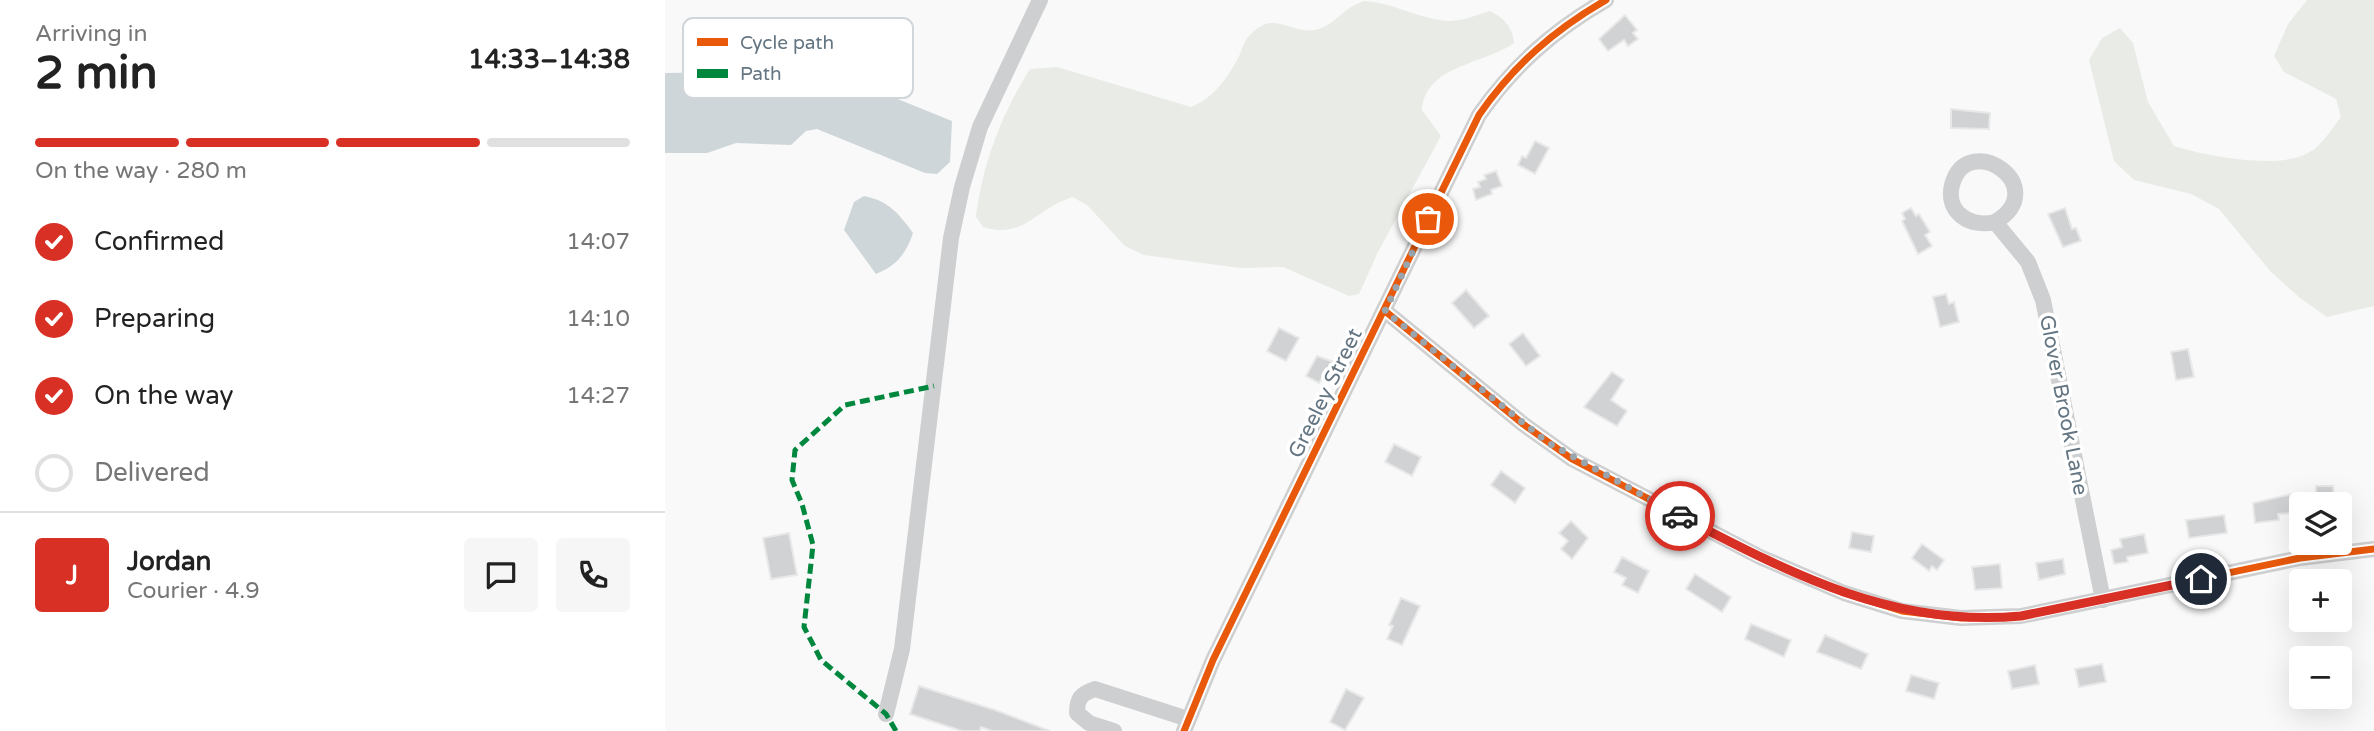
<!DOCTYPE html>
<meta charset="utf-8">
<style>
:root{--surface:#fff;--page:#f6f6f6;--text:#222;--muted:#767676;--line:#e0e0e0;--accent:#d93025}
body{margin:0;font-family:"Varela Round",sans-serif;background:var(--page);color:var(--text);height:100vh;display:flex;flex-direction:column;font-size:26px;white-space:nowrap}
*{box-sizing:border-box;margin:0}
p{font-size:23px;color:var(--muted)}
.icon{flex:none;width:38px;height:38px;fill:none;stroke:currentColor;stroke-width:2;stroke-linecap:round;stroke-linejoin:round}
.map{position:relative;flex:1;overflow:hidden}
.side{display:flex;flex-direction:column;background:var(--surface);width:665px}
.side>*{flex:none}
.controls{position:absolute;left:1624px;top:492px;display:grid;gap:14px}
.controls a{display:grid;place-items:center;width:63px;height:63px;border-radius:7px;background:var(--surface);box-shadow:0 7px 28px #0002;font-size:35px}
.pin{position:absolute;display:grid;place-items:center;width:60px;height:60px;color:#fff;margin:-30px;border:4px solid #fff;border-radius:50%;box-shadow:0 2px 7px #0007}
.courier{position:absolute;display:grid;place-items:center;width:70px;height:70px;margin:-35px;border:5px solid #d93025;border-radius:50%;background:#fff;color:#222;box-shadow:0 2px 9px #0007}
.summary em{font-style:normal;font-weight:800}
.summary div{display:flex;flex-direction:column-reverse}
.summary{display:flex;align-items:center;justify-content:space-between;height:119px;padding:0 35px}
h1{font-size:46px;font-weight:800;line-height:52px}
.bar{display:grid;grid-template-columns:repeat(4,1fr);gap:10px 7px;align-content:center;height:84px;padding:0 35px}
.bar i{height:9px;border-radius:5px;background:var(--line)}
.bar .on{background:var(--accent)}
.bar p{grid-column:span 4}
.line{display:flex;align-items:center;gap:18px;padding:0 35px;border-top:2px solid var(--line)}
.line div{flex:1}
.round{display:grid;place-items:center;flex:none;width:74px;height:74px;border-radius:7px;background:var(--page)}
ol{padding:0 35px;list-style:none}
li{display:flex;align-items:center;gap:21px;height:77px}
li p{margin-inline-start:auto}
li .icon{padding:7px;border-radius:50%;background:var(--accent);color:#fff;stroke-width:4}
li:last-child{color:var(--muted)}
li i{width:38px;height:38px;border:4px solid var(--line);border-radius:50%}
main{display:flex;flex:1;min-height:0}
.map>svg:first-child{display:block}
</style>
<main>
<section class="side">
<div class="summary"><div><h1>2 min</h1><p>Arriving in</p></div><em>14:33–14:38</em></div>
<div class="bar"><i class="on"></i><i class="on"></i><i class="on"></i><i></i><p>On the way · 280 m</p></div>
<ol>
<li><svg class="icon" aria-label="check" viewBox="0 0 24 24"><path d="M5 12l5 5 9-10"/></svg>Confirmed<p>14:07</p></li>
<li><svg class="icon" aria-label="check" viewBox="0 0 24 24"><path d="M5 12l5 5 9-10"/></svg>Preparing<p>14:10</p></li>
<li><svg class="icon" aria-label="check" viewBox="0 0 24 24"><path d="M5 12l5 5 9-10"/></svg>On the way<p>14:27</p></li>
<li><i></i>Delivered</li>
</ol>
<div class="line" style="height:126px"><b class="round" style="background:var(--accent);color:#fff">J</b><div><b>Jordan</b><p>Courier · 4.9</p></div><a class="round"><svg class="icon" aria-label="chat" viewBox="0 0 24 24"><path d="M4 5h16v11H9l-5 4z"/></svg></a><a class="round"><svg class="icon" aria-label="phone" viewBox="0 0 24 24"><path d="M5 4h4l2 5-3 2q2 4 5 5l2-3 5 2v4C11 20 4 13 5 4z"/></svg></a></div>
</section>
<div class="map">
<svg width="1709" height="731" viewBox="0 0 1709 731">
<rect width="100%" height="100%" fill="#f9f9f9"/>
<g fill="#e8ebe6">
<path d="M1642,0H1709V306L1662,317L1635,298L1606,272L1554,209L1526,194L1469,180L1449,161L1424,60L1437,38L1455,28L1468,43L1483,102L1509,146C1541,156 1613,170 1643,153C1656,147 1667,128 1676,117L1671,99L1619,72L1609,56L1623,24Z"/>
<path d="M700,1C728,3 753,18 781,21C795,22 812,15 825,11C839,18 848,27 849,43C820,64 760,65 757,110L776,136L713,252L694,294L684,296L618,267L575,268L479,255L460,246L423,206L408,197C371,208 359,240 318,227L311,217C317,165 337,113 365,69L392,67L526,107C548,99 565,75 575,54C578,47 580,39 585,35C610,9 623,34 650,30C670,26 679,6 700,1Z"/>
</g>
<g fill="#ced6d9">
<polygon points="60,72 137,76 187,88 203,87 287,121 285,162 272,174 260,173 152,129 141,131 126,145 71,143 42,153 0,153 0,73"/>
<path d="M199,196C224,201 233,213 248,233C241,254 231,266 211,274L179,230L189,202Z"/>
</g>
<g fill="#d0d2d3" stroke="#e8e8e8" stroke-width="2">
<polygon points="960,15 972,30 968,33 973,39 963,46 959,40 943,51 934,39"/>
<polygon points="1286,109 1325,113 1324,129 1286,128"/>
<polygon points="870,141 884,148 870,174 853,165 857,156 861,158"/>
<polygon points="831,171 837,186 826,190 827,194 811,200 808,189 815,187 813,182 821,179 819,175"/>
<polygon points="1246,208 1251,216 1254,214 1265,232 1260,235 1267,246 1253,254 1237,221 1240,219 1237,213"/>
<polygon points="1400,208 1407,229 1411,228 1416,241 1398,247 1383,214"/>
<polygon points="801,290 824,316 809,328 787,303"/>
<polygon points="1281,294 1284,304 1289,302 1294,322 1275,327 1268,297"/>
<polygon points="614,328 634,338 621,361 602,351"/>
<polygon points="858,333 875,356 861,366 844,344"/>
<polygon points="1523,349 1529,377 1511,380 1506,352"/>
<polygon points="652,356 669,362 660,379 657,378 654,383 641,376"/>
<polygon points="947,372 959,380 946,400 962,411 952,426 919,407"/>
<polygon points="729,444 756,457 747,476 720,462"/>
<polygon points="836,471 860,488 850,503 826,485"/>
<polygon points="1651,486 1668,486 1669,504 1651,504"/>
<polygon points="1627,494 1629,513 1613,514 1614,520 1590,523 1588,503"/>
<polygon points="1559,515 1562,533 1524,538 1521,520"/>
<polygon points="906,521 923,538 907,559 896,549 903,541 894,533"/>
<polygon points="1187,532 1209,536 1206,552 1184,548"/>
<polygon points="124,533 132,575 106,579 98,538"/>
<polygon points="1479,534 1483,553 1462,557 1463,562 1449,564 1446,550 1457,547 1455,539"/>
<polygon points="1257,544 1279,560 1272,570 1267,566 1264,571 1247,558"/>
<polygon points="957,557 984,571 973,593 957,585 961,578 949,572"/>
<polygon points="1398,559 1400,574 1374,580 1371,563"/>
<polygon points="1335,564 1337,588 1310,590 1307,567"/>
<polygon points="1030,574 1066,597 1057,612 1021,589"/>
<polygon points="736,598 755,606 737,645 722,639 728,626 724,625"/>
<polygon points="1086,624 1126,640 1119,657 1080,639"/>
<polygon points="1160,635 1203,654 1196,669 1152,652"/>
<polygon points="1437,664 1441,682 1414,687 1410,669"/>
<polygon points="1370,665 1374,684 1347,689 1343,671"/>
<polygon points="1246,675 1274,683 1269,699 1241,691"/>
<polygon points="254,686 330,710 385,731 327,731 316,727 315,731 297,731 245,714"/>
<polygon points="681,689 699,698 680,730 665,722"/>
</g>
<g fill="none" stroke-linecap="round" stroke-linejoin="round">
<g stroke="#cecfd0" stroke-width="16">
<path d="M1330,222C1389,187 1302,128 1287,185C1280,213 1306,228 1330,222L1363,262L1378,300L1438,600"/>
<polyline points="720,311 858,424 907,459 1095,557 1179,593 1237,611 1296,618 1356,616 1635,558 1709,549"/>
<polyline points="221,714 237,649 286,238 297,187 315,127 375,0"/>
<path d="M449,731L424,723L412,713C412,698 416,694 430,689L523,719"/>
<path d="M519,731L548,660L814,115C849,65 889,30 941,0"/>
</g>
<polyline stroke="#00873e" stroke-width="5" stroke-dasharray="10 5" stroke-linecap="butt" points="231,731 221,714 156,660 139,627 148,545 137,504 127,480 130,450 180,405 269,386"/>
<defs>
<g id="cycleway">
<polyline points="720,311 858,424 907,459 1095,557 1179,593 1237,611 1296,618 1356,616 1635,558 1709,549"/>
<path d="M519,731L548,660L814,115C849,65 889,30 941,0"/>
</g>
</defs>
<use href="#cycleway" stroke="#fff" stroke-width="11"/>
<use href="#cycleway" stroke="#e8590c" stroke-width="7"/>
</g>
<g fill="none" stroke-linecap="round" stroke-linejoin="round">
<polyline stroke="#99a4ac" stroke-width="7" stroke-dasharray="0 12.6" points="763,219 720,311 882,442 1015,516"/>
<path stroke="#d93025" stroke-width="9" d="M1015,516C1125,573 1228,628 1356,616L1536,579"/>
</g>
<g text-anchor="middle" stroke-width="7" stroke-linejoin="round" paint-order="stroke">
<g font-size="21" fill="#657683" stroke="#fff">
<text transform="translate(660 393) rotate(-64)" y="7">Greeley Street</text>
<text transform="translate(1399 405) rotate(79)" y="7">Glover Brook Lane</text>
</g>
</g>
<rect x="18" y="18" width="230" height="80" rx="10" fill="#fff" stroke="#d1d6da" stroke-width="2"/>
<rect x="32" y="38" width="31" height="8" fill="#e8590c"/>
<rect x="32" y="69" width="31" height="9" fill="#00873e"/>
<g font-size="19" fill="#657683">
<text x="75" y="49">Cycle path</text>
<text x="75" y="80">Path</text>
</g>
</svg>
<div class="controls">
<a><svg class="icon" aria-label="layers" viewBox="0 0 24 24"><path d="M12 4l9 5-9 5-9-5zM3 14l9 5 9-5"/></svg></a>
<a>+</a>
<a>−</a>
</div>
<div class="pin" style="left:763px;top:219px;background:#ea580c"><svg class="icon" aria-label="bag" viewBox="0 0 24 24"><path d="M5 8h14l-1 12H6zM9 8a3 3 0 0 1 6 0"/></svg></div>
<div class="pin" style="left:1536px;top:579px;background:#1f2937"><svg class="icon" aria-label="home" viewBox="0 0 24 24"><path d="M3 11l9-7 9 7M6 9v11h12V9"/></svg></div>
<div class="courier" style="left:1015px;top:516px"><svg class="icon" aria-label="car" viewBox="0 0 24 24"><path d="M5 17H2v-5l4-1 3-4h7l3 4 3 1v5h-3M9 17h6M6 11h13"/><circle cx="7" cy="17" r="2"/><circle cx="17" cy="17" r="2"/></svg></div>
</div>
</main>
